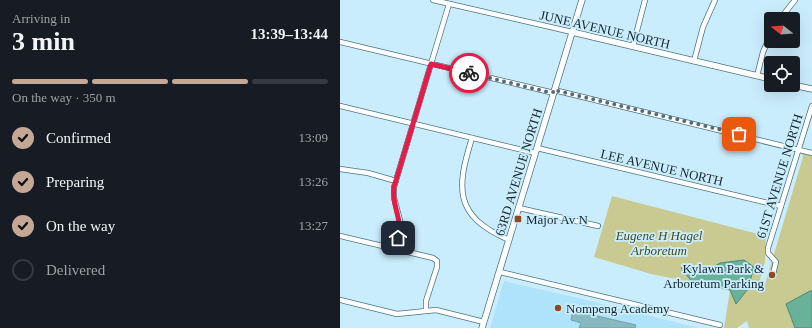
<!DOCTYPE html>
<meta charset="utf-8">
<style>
:root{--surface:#171b24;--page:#20242c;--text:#f1f3f6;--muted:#9ea1a6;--line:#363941;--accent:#c5a796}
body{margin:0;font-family:Georgia,serif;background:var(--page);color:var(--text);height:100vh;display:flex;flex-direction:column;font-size:15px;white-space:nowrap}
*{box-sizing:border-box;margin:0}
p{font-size:13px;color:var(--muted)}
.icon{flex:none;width:22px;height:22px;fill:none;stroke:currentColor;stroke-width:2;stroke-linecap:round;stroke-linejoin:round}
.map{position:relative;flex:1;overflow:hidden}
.drawer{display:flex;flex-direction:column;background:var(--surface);width:340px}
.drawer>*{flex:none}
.needle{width:26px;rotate:287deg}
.fabs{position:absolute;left:424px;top:12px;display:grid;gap:8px}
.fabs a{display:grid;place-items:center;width:36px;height:36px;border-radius:4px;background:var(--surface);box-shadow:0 4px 16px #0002;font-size:20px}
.pin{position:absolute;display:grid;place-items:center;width:34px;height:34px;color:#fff;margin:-17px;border-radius:8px;box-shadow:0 2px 6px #0006}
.courier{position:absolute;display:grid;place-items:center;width:40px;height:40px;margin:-20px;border:3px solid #e11d48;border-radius:50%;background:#fff;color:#222;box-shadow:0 1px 5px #0007}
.head em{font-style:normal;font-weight:800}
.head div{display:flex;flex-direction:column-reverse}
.head{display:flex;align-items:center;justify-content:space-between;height:68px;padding:0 12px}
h1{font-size:26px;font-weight:800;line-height:30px}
.bar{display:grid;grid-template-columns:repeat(4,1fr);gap:6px 4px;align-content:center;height:48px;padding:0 12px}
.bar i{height:5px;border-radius:3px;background:var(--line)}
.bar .active{background:var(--accent)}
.bar p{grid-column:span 4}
ol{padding:0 12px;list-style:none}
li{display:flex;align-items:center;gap:12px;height:44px}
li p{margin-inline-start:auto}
li .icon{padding:4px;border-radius:50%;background:var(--accent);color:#111;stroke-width:4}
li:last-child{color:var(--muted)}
li i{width:22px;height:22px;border:2px solid var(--line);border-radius:50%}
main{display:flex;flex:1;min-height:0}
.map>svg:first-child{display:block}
</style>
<main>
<section class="drawer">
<div class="head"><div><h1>3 min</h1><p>Arriving in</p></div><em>13:39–13:44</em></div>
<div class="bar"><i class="active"></i><i class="active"></i><i class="active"></i><i></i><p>On the way · 350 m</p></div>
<ol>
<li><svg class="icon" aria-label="check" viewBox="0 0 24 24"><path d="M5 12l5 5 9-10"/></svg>Confirmed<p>13:09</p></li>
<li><svg class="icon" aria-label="check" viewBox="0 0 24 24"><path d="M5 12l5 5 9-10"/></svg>Preparing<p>13:26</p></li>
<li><svg class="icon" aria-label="check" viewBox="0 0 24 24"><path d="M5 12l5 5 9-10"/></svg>On the way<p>13:27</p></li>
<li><i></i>Delivered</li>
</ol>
</section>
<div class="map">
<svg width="472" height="328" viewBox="0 0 472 328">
<rect width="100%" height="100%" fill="#caedfd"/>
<polygon fill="#afe3fc" points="164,281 247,300 359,328 150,328"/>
<polygon fill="#c9ca92" points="466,149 472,150 472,328 409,328 407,321 397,328 384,328 390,290 311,274 254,257 272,196 426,236 425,262 419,283 425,284 463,157 462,154"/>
<g fill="#69b198" stroke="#508778">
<polygon points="404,260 414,267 408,289 396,304 390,290 353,283 341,268 366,271 380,263"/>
<polygon points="470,291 472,291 472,328 455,328 446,304"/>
</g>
<polygon fill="#88b9c1" stroke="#71a1aa" points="233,311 244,314 244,313 296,325 295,328 239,328 241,323 231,320"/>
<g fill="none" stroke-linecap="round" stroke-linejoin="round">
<defs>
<g id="minor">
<polyline points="93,0 232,32"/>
<polyline points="440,19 455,0"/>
<polyline points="0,42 214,93"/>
<polyline points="293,46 305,0"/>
<polyline points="354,61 363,27 375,0"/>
<polyline points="417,76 423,52 431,34"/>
<polyline points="214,90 472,153"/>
<polyline points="0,106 195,153"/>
<path d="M132,138C116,189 114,216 169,240"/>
<polyline points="197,148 441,206"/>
<polyline points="0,169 28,173 56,181"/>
<polyline points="179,208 258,226"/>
<polyline points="0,236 93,258 97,261 97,267 86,301 86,311"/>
<polyline points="56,249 61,224 54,198 54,187 109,4"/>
<polyline points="160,272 380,325"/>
<polyline points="433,274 436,262 428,253 428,248 472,106"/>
<polyline points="0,300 57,314 96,310 144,322"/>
</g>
<g id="tertiary">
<polyline points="232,32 431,79"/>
<polyline points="453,85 472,89"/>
<polyline points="142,328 242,0"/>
</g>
</defs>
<use href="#minor" stroke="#4b7385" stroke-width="6"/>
<use href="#tertiary" stroke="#4b7385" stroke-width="7"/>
<use href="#minor" stroke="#fff" stroke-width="4.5"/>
<use href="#tertiary" stroke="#fff" stroke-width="5.5"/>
</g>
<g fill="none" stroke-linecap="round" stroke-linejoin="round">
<polyline stroke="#556c76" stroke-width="4" stroke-dasharray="0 7.2" points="129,73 208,92 214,92 214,90 399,134"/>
<path stroke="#e11d48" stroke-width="5" d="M58,238C63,217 51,206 54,187L91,64L129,73"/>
</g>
<g fill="#8f4a20" stroke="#caedfd" stroke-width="1.5">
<rect x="174" y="215" width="8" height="8" rx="2"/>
<circle cx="432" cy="275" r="4"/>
<circle cx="218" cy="308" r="4"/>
</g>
<g text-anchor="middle" stroke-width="3.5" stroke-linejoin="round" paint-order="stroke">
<g font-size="13" fill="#16262e" stroke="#caedfd">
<text transform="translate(265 29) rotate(13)" y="5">JUNE AVENUE NORTH</text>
<text transform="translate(322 167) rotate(13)" y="5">LEE AVENUE NORTH</text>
<text transform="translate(178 172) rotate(-73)" y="5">63RD AVENUE NORTH</text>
<text transform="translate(439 176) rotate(-73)" y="5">61ST AVENUE NORTH</text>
</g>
<g font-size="13" fill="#16262e" stroke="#caedfd" text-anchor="start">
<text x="186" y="224">Major Av N</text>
<text x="424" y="273" text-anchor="end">Kylawn Park &amp;<tspan x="424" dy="15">Arboretum Parking</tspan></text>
<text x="226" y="313">Nompeng Academy</text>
</g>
<g font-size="13" font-style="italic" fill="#494919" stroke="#caedfd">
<text x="319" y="240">Eugene H Hagel<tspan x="319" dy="15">Arboretum</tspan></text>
</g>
</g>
</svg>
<div class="fabs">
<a><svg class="needle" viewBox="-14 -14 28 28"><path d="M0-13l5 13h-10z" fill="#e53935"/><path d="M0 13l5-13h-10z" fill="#9ea1a6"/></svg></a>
<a><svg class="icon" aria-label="locate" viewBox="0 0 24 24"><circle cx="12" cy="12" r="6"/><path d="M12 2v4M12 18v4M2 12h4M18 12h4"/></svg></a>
</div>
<div class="pin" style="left:399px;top:134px;background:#ea580c"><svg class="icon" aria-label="bag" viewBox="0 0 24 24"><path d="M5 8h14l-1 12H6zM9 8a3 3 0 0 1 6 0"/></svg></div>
<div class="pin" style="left:58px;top:238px;background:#1f2937"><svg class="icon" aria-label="home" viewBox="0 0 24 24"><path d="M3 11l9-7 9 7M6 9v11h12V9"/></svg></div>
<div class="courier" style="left:129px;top:73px"><svg class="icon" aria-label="bike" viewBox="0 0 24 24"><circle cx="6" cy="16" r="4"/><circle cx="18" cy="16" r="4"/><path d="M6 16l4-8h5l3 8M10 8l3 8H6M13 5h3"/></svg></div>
</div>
</main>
